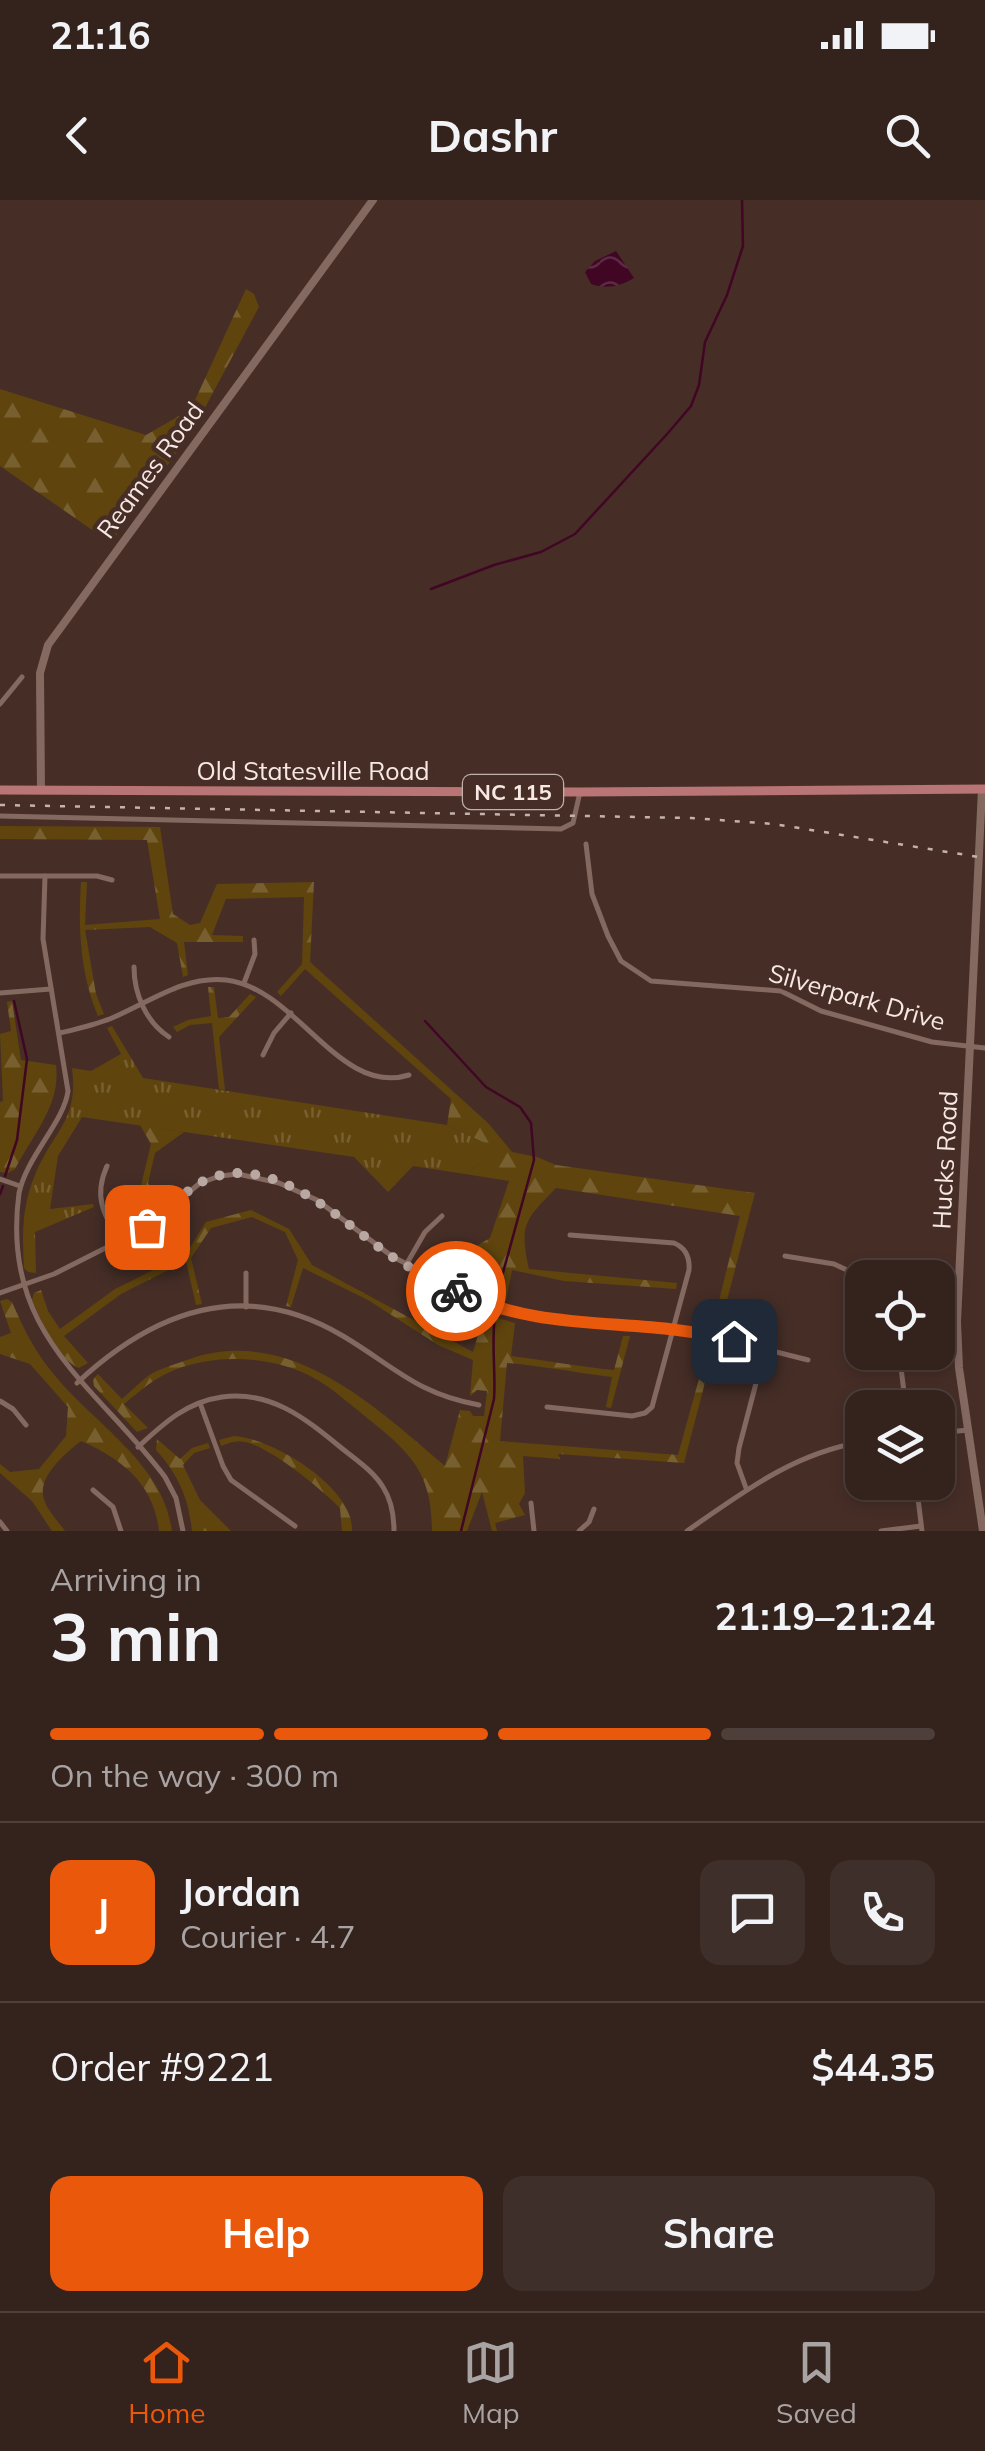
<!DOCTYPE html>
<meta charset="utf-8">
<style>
:root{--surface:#34221d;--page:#3f2f2a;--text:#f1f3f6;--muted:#a9a4a4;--line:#4e3f3b;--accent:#ea580c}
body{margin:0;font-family:Mulish,sans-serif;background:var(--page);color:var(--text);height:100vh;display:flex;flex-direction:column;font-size:38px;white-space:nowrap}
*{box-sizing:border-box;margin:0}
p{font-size:32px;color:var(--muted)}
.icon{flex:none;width:55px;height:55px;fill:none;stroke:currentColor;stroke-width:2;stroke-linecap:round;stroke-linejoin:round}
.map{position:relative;height:1331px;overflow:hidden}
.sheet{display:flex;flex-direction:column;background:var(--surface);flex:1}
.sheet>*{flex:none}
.tools{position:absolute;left:845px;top:1060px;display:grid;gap:20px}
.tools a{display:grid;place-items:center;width:110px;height:110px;border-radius:20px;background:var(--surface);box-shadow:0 5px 15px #0003,0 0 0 2px var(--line);font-size:50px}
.pin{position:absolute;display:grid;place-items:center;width:85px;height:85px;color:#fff;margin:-42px;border-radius:20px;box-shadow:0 5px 15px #0006}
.courier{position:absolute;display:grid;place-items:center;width:100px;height:100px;margin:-50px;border:8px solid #ea580c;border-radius:50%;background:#fff;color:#222;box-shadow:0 2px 12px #0007}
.head em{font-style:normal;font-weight:700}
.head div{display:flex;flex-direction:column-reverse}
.head{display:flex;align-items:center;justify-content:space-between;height:170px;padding:0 50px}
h1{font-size:65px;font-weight:700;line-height:75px}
.bar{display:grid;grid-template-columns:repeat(4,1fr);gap:15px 10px;align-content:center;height:120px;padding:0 50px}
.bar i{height:12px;border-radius:8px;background:var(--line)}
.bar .on{background:var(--accent)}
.bar p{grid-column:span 4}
.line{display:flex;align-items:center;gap:25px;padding:0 50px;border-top:2px solid var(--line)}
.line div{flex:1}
.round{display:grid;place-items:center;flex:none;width:105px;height:105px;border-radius:20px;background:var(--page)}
.primary-button{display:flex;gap:20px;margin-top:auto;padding:20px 50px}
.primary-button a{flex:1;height:115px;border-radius:20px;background:var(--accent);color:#fff;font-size:40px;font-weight:700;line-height:115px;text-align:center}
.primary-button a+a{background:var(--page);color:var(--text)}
.status{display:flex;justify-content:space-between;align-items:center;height:70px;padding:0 50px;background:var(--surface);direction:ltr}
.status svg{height:28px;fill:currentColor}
header{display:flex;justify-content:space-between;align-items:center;height:130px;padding:0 50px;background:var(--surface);font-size:45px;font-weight:700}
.dock{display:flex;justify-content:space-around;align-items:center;height:140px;border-top:2px solid var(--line);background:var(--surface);font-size:28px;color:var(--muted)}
.dock a{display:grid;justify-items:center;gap:5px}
.dock .on{color:var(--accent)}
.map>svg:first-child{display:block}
</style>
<div class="status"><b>21:16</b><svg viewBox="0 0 49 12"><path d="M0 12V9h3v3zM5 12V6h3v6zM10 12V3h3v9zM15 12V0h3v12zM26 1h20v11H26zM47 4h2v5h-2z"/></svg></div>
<header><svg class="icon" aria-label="back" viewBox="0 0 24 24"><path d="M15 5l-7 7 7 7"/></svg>Dashr<svg class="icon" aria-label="search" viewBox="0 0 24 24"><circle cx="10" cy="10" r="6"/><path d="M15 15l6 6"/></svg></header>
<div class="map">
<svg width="985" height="1331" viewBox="0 0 985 1331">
<defs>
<pattern id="grass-tufts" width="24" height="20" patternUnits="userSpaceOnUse" patternTransform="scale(2.5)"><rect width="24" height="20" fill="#5f440d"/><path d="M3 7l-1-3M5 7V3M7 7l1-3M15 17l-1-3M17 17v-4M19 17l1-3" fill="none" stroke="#775f30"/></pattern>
<pattern id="forest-firs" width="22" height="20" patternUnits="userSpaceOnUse" patternTransform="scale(2.5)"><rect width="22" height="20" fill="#5f440d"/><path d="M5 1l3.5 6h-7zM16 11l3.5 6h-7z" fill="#775f30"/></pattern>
<pattern id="water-waves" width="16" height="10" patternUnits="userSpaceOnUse" patternTransform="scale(2.5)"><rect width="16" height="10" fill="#400624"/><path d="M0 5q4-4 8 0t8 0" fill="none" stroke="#5c2a44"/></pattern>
</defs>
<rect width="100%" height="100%" fill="#462e27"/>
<path fill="url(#grass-tufts)" d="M112,826L143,878L447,925L485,943V960L465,974L413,966L388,992L354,957L82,917L58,956L50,1009L93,1004L94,1007L35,1032L36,1073L28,1072L24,1068C22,1035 22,1006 35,975C53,931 79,921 72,868L91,871L121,854L107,828Z"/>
<g fill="url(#forest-firs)">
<polygon points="246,89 254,94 259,107 193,230 111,343 0,266 0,189 146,235 191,209"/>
<path d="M0,626L160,627L173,714L190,725L200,723L217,684L314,682L310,762L488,923L512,952L537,957L556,965L755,993L719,1131L712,1129L740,1016L556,988C525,1020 519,1024 529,1069L677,1083L676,1089L564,1081L512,1070L506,1101L481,1093L493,1060L475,1052L465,1058L454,1080L448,1077L459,1056L490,1038L509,981L465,974L485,960V943L447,925L451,899L305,769L281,796L277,792L302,764L304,697L226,699L212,735L243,736V742H184L188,775L183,777L177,743L150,727L85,730L96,794L104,814L98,816C80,773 78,728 81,682H87L85,725L160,719L147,640L0,639Z"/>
<polygon points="208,787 214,787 218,818 229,817 250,794 256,797 219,837 225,890 219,889 212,823 190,825 177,832 173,827 188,820 211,816"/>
<path d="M12,801L21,860L56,865C61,905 33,934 15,969L8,973L0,972V902L3,901L0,834L11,831L7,802Z"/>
<polygon points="140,925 184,932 155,953 148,983 161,1003 151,1012 139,994 151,944"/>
<path d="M251,1010L289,1029L312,1065L473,1152L484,1114L515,1123L511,1156C546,1160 579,1167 614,1170L623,1136H630L611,1208L606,1207L612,1177C576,1173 543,1166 507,1163L500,1241L678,1255L708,1146L714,1148L684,1263L558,1254L560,1259L523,1256L525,1293L519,1304L525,1315L495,1323L497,1331H492L482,1292L467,1331H432C432,1272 410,1252 366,1217C352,1206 339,1194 324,1184C278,1153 202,1150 155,1180C144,1187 134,1196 124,1204L148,1228L137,1232L94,1186L93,1179L98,1174L122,1199C131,1191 141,1181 151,1174C162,1168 176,1164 187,1160C287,1123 375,1206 445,1266L460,1210L470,1211L473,1216H484L487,1191L477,1190L470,1196L473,1160L438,1145L368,1100L303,1068L291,1107L286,1106L298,1060L285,1032L252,1017L211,1028L191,1058L202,1104L196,1105L186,1061L121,1094L64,1136L88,1163L79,1168C57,1159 41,1121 32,1100L34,1093L41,1090L48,1111L60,1129L115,1089L186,1054L206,1022Z"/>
<path d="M7,1099L12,1102C24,1130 36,1154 56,1177C96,1225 164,1265 172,1331H159C154,1284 122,1259 81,1241C67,1252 40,1274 43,1295C44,1307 58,1321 65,1331H52L32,1301L0,1273V1264L10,1272L39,1269L66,1236L68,1207L30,1164L0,1154V1137L11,1133L0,1101Z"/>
<path d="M234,1236C272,1238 355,1288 352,1331H342L340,1308C321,1289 270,1247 245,1242C236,1240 229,1243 221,1246L219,1240Z"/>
<path d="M157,1239L180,1259L192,1248L208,1243L210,1248L194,1253L183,1265L200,1300L231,1331H192C189,1299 178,1274 156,1250Z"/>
</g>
<path fill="url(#water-waves)" d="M616,51L634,78C620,87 605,89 591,84L585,72L595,61Z"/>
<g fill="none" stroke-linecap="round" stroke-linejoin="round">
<g stroke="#400624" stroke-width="2.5">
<polyline points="431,389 494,365 541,352 575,334 668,233 691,206 699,185 705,142 727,95 743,46 742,0"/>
<polyline points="425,821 486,887 520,907 531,923 534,960 496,1098"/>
<polyline points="5,976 17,940 27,859 14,801"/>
<polyline points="0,994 3,986"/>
<path d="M461,1331L494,1199C496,1171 491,1144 495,1116"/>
</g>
<g stroke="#846961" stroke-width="5">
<polyline points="0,504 22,477"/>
<polyline points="0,616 561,629 573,623 580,592"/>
<polyline points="586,644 592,694 608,736 621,761 651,781 781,791 821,811 932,842 985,848"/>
<polyline points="0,676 97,676 112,680"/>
<path d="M45,676L43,739L68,891C64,922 27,956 19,993C0,1134 94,1183 165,1277L176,1298L183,1331"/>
<path d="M134,767C134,794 146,822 169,837"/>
<polyline points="244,783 255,754 254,740"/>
<polyline points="0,793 51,789"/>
<path d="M60,833C77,829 95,825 112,818C148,803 185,775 226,780C297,788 339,897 409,875"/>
<polyline points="263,855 274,833 291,813"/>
<path d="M107,966C93,997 104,1015 120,1041"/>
<polyline points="0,979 20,986"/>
<polyline points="785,1056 834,1064 864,1078"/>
<polyline points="406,1065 425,1032 442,1016"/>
<polyline points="246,1073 246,1107"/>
<polyline points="0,1093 54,1074 147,1027 200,983 220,976 238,974 279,983 317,1000 393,1057 489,1105 577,1124 694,1131 808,1160"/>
<polyline points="899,1152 906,1208"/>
<path d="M77,1183C155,1110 245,1078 343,1136C395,1167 417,1194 479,1205"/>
<polyline points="0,1201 13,1209 26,1225"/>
<polyline points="200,1203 223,1266 231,1280 295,1326"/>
<path d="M547,1207L632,1216L645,1213L652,1207L689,1070C690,1057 686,1048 674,1043L570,1035"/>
<polyline points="938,1233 968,1230"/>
<path d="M138,1247C163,1224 186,1202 222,1197C273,1190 308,1221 344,1250C358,1261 374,1272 383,1287C392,1301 394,1315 394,1331"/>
<polyline points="916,1282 922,1331"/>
<polyline points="746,1288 737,1263 739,1248 765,1149"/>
<polyline points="93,1290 113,1307 121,1331"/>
<polyline points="531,1303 534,1331"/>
<polyline points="0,1322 7,1331"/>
<polyline points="579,1331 589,1322 594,1309"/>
<path d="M687,1331C743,1292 794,1253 862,1242"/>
<polyline points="881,1331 921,1326"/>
</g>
<g stroke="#846961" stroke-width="8">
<polyline points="982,589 957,1122 959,1168 983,1331"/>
<polyline points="41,590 40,473 48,445 373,0"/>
</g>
<polyline stroke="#b97475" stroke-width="9" points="0,590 580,592 985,589"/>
<polyline stroke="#c4b3ad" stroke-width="2.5" stroke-dasharray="5 10" stroke-linecap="butt" points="0,605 691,618 774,624 985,658"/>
</g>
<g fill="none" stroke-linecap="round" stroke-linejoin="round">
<path stroke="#b9a7a1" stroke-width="10" stroke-dasharray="0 18" d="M147,1027C168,1013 184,989 208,979C277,952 343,1024 394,1058C413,1070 435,1081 456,1091"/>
<path stroke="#ea580c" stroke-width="12" d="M456,1091C548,1136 640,1115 734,1141"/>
</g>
<g text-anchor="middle" stroke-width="9" stroke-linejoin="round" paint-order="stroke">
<rect fill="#462e27" stroke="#c2b0ab" stroke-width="2.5" x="463" y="575" width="100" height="34" rx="8"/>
<g font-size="22" font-weight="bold" fill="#f7e8e3">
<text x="513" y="600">NC 115</text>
</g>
<g font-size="25" fill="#f7e8e3" stroke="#462e27">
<text transform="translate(150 270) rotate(-54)" y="9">Reames Road</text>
<text x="313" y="580">Old Statesville Road</text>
<text transform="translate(857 797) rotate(16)" y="9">Silverpark Drive</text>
<text transform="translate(945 960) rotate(-87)" y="9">Hucks Road</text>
</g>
</g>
</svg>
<div class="tools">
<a><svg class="icon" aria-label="locate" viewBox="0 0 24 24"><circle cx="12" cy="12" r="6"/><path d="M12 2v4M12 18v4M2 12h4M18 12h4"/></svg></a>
<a><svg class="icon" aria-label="layers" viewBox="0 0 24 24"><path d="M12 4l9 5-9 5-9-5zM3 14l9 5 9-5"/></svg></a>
</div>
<div class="pin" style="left:147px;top:1027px;background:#ea580c"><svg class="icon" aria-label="bag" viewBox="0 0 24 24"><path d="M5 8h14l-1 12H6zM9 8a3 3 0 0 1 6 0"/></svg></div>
<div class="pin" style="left:734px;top:1141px;background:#1f2937"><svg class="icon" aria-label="home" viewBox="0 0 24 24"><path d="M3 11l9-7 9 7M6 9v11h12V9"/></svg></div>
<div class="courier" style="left:456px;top:1091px"><svg class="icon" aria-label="bike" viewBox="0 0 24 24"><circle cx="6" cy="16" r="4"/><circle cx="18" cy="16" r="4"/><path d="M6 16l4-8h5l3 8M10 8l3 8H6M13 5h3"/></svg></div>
</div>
<section class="sheet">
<div class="head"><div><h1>3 min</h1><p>Arriving in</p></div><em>21:19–21:24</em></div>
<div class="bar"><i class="on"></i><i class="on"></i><i class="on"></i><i></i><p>On the way · 300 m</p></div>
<div class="line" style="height:180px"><b class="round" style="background:var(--accent);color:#fff">J</b><div><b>Jordan</b><p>Courier · 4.7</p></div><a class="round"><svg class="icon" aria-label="chat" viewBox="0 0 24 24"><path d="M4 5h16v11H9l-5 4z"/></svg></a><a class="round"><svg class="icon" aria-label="phone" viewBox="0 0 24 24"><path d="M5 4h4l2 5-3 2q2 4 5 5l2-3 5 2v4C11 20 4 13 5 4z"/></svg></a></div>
<div class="line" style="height:130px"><div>Order #9221</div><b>$44.35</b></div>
<div class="primary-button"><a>Help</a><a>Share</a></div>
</section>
<nav class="dock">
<a class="on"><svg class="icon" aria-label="home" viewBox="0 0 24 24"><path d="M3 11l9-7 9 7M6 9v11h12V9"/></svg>Home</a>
<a><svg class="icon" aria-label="map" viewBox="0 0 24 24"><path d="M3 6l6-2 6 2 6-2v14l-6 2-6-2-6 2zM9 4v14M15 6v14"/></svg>Map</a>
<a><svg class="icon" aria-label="saved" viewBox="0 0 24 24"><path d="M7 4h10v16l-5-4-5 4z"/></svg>Saved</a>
</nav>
